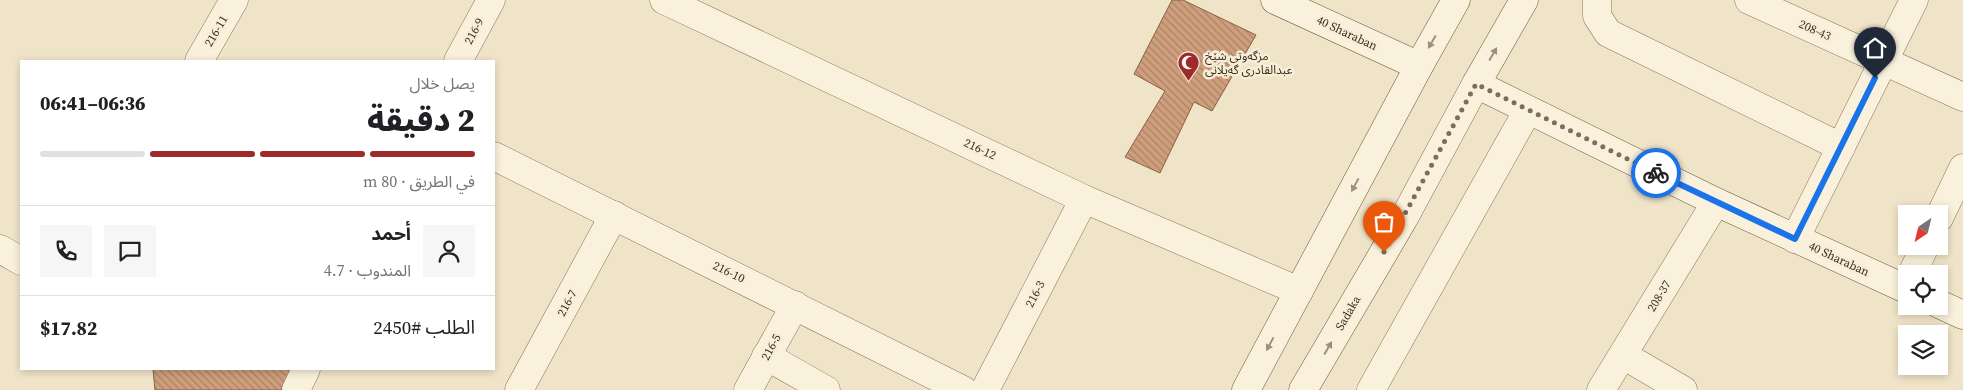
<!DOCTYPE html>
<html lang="ar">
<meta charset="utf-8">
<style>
:root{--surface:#fff;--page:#f6f6f6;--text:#202124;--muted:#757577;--line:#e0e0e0;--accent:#9e2a2b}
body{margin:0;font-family:"Source Serif 4","Noto Sans Arabic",serif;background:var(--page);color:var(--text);direction:rtl;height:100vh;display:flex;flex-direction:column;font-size:19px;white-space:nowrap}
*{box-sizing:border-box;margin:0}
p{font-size:16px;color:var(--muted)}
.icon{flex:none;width:28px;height:28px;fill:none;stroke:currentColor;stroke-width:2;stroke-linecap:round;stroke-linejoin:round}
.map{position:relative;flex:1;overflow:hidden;direction:ltr}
.drawer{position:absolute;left:20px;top:60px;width:475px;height:310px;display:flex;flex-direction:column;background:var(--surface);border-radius:0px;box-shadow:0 2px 8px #0003;direction:rtl}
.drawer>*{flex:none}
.needle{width:32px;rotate:215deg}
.buttons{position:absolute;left:1898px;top:205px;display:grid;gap:10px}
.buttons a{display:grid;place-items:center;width:50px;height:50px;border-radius:0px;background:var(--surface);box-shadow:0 2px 8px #0003;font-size:25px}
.pin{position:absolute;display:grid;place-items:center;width:42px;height:42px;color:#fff;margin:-51px -21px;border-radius:50% 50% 50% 0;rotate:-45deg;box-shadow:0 0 5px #0007}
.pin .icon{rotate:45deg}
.courier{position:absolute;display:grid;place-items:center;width:50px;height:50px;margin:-25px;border:4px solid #1a73e8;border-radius:50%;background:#fff;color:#222;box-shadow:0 1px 6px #0007}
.overview em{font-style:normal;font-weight:800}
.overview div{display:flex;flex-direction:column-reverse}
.overview{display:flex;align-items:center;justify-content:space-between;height:85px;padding:0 20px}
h1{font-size:32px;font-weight:800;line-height:38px}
.bar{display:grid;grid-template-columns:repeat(4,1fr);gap:8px 5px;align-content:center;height:60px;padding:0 20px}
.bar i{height:6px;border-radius:4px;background:var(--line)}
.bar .selected{background:var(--accent)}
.bar p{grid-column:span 4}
.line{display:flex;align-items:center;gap:12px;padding:0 20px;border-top:1px solid var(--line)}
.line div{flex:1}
.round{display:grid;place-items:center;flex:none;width:52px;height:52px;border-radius:0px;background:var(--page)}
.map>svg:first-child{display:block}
</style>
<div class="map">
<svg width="1963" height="390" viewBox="0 0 1963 390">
<defs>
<pattern id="building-back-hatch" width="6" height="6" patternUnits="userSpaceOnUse" patternTransform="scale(1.25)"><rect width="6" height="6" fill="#cf9f7d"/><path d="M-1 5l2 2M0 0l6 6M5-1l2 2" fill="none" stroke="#a98266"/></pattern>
</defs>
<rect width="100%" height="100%" fill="#f0e4c8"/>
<g fill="url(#building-back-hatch)" stroke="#8d5f41">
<polygon points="1172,0 1183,0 1256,35 1212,111 1194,102 1160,173 1125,157 1165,91 1134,74"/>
<polygon points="153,369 293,369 281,390 155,390"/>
</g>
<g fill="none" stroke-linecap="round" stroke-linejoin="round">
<defs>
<g id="street">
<polyline points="664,0 1084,199 1299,291"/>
<polyline points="1597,0 1597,16 1608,33 1841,147"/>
<polyline points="1749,0 1963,97"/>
<polyline points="199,61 234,0"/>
<polyline points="458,61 491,0"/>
<polyline points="494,156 963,390"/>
<polyline points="1939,218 1963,168"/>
<polyline points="1795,239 1914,0"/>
<polyline points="0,249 21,261"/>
<polyline points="1912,274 1925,246"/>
<polyline points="1623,355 1683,390"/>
<polyline points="766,356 826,390"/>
<polyline points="296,390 306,369"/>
<polyline points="519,390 614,215"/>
<polyline points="748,390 795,305"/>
<polyline points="985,390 1084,199"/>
<polyline points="1371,390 1528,110"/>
<polyline points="1601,390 1716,202"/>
</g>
<g id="secondary">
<polyline points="1275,0 1419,66"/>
<polyline points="1476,84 1716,202 1906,289"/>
<polyline points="1939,304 1963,315"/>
<polyline points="1246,390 1419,66 1456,0"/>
<polyline points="1303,390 1404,218 1476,84 1524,0"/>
</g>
</defs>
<use href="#street" stroke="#8d765c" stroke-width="29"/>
<use href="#secondary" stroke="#6f573f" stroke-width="29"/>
<use href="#street" stroke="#faf1dc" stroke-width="28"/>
<use href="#secondary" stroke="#faf1dc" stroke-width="28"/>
</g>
<defs><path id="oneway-solid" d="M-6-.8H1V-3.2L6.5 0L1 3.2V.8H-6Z" transform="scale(1.25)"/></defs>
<g fill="#9c907e">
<use href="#oneway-solid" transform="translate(1432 42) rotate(120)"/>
<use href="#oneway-solid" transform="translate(1493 54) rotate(-60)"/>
<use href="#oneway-solid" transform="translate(1355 185) rotate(118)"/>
<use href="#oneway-solid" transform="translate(1270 344) rotate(118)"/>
<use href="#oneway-solid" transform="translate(1328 348) rotate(-60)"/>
</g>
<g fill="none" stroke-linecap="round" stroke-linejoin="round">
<polyline stroke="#7c6e5b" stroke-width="5" stroke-dasharray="0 9" points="1384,252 1476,84 1656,173"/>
<polyline stroke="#1a73e8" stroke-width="6" points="1656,173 1795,239 1875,78"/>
</g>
<defs>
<symbol id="mosque-pin" viewBox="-11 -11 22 30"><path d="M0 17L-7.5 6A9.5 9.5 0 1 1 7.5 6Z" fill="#9e2a2b" stroke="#f7eed8"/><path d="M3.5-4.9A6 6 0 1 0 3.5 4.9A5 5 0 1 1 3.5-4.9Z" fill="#fff"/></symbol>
</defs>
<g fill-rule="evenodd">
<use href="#mosque-pin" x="1176" y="50" width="25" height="34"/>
</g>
<g text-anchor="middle" stroke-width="5" stroke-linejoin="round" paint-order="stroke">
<g font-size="12" fill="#3d2e20" stroke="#f7eed8">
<text transform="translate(1815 30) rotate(24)" y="4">208-43</text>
<text transform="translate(216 31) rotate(-60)" y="4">216-11</text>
<text transform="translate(474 31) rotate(-62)" y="4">216-9</text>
<text transform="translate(1347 33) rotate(25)" y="4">40 Sharaban</text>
<text transform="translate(980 149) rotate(25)" y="4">216-12</text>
<text transform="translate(1839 259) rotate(25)" y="4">40 Sharaban</text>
<text transform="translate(729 272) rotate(26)" y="4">216-10</text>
<text transform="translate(1035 294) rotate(-63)" y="4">216-3</text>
<text transform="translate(1659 296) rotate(-59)" y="4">208-37</text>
<text transform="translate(567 303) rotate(-62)" y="4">216-7</text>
<text transform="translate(1348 313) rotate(-60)" y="4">Sadaka</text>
<text transform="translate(771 347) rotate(-62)" y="4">216-5</text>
</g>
<g font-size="12" fill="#3d2e20" stroke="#f7eed8" text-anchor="start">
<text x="1205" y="60">مزگەوتی شێخ<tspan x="1205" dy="14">عبدالقادری گەیلانی</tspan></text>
</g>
</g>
</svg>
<div class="buttons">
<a><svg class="needle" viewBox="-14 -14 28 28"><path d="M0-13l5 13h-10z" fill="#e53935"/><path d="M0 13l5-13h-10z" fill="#757577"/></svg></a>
<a><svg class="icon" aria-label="locate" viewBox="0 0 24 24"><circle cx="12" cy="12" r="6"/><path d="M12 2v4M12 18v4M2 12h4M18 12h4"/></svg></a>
<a><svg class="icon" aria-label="layers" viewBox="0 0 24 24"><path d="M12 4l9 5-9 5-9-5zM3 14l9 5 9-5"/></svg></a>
</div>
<div class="pin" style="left:1384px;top:252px;background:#ea580c"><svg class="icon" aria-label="bag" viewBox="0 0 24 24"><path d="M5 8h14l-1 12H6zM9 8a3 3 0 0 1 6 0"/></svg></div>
<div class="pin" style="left:1875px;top:78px;background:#1f2937"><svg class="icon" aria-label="home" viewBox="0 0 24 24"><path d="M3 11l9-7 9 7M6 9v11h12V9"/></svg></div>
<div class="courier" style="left:1656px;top:173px"><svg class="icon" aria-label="bike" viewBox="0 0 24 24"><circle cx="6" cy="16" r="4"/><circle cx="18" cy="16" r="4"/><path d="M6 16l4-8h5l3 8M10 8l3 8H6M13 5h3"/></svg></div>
<section class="drawer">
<div class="overview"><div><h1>2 دقيقة</h1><p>يصل خلال</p></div><em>06:36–06:41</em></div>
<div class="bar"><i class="selected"></i><i class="selected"></i><i class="selected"></i><i></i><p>في الطريق · 80 m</p></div>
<div class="line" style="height:90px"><a class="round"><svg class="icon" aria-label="person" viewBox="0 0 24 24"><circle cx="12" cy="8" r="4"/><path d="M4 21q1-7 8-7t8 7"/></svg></a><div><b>أحمد</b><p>المندوب · 4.7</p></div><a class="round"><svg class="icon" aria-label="chat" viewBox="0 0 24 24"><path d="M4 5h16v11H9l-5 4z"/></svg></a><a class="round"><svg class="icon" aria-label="phone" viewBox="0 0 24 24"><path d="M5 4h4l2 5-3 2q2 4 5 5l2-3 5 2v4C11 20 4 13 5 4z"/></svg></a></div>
<div class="line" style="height:65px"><div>الطلب #2450</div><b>$17.82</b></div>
</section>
</div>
